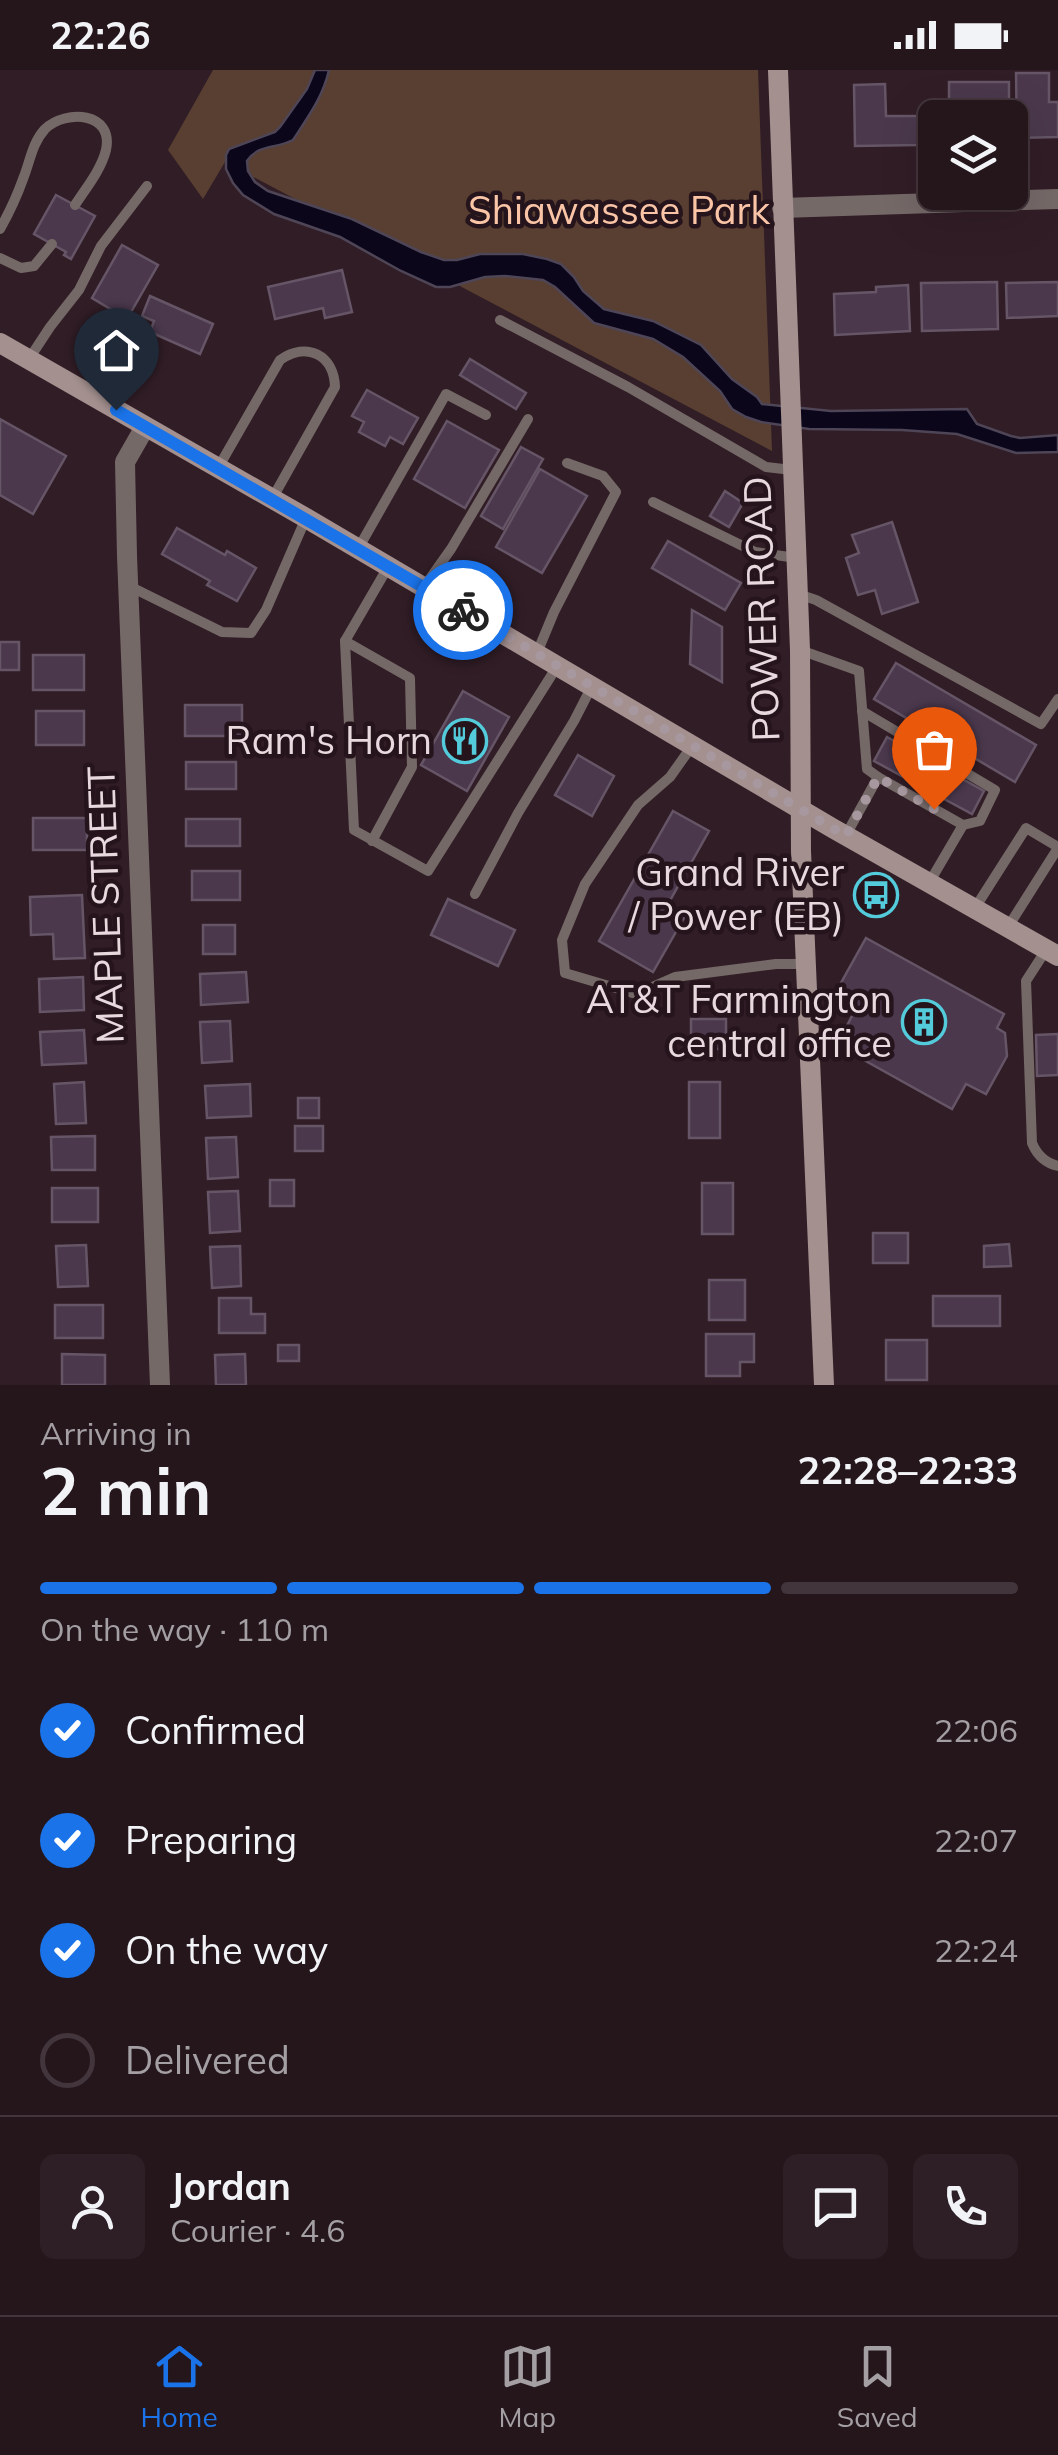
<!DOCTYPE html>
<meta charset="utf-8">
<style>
:root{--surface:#25161c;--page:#2d1f25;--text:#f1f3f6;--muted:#a39fa3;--line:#42353b;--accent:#1a73e8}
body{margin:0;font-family:Mulish,sans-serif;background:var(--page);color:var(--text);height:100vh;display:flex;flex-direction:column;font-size:38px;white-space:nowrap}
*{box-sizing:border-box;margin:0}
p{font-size:32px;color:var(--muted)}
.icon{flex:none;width:55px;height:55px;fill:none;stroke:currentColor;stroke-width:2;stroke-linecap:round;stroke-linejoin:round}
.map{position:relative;height:1315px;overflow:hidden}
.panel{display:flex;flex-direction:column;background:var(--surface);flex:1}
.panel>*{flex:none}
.buttons{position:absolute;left:918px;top:30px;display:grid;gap:20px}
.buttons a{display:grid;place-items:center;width:110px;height:110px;border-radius:15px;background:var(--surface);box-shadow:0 10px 40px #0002,0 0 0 2px var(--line);font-size:50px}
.pin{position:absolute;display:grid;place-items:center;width:85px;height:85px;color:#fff;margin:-102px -42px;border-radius:50% 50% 50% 0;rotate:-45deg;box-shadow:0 0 10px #0007}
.pin .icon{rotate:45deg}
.courier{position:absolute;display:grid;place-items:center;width:100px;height:100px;margin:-50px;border:8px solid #1a73e8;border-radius:50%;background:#fff;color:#222;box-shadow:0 2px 12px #0007}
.head em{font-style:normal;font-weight:700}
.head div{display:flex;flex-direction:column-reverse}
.head{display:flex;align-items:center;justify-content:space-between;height:170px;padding:0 40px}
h1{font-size:65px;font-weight:700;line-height:75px}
.bar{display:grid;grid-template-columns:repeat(4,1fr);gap:15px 10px;align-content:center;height:120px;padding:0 40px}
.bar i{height:12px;border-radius:8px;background:var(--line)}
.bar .active{background:var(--accent)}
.bar p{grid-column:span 4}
.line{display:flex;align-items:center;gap:25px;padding:0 40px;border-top:2px solid var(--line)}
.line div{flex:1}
.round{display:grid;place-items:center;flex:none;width:105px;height:105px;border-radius:15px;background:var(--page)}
ol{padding:0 40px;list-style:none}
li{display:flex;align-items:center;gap:30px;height:110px}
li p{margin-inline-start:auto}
li .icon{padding:10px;border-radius:50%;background:var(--accent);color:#fff;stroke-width:4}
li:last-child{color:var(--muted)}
li i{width:55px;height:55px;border:5px solid var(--line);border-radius:50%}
.status{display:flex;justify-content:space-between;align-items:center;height:70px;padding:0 50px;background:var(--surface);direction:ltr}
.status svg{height:28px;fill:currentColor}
.dock{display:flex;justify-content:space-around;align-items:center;height:140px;border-top:2px solid var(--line);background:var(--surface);font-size:28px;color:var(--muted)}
.dock a{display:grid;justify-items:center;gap:5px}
.dock .active{color:var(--accent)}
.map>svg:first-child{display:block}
</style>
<div class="status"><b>22:26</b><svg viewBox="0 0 49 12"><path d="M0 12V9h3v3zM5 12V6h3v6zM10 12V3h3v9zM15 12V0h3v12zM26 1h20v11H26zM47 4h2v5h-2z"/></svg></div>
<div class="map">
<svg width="1058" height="1315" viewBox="0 0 1058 1315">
<rect width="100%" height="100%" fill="#311d26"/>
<polygon fill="#583f31" points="213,0 758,0 772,381 225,92 203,129 168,80"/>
<path fill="#0c061b" stroke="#4e4556" stroke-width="2.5" d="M315,0H329C323,27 308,47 293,70C276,79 258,74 247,91L248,101L255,112L268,121L352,149L421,182L444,190H457L480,184H523L547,189L561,194L574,207L583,221L604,239L653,251L701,275L732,309L757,327L762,334L831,341L967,339L977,354L1011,366L1020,368L1058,365V382L1016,383L957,364L902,360L809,359L761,352L746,347L732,339L720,321L683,287L653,269L594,253L555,217L543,210L505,206L485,207L450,217H436L401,201L340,167L274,144L243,125L233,113L226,99V85L229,79L275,62L280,57L307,19Z"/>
<g fill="#4b384d" stroke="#655566" stroke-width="2.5">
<polygon points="1016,3 1049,3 1049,32 1058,32 1058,67 1017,68"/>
<rect x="949" y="12" width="60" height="36"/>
<polygon points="885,14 886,46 918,46 919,75 855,76 854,15"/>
<polygon points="56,125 95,146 71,189 64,185 66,182 34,164"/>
<polygon points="122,175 158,195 127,249 92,228"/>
<polygon points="342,200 352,242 325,248 323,238 275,249 268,217"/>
<polygon points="997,212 998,259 922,261 921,213"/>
<polygon points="1058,212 1058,246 1007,248 1006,213"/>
<polygon points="908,215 910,261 835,265 834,224 876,222 876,217"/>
<polygon points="150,226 213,254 200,284 150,262 154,251 142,246"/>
<polygon points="470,289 526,323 516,339 460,305"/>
<polygon points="367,320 418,348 403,374 390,367 385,376 359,362 364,352 352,346"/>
<polygon points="0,349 66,386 33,444 0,425"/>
<polygon points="447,351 499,380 465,438 414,409"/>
<polygon points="521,377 543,389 503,459 481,446"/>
<polygon points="540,399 587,426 542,503 496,477"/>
<polygon points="725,421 743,433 729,457 710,446"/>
<polygon points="892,452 918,532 882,544 875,520 858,525 846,488 859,483 852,465"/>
<polygon points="177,458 225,485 227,481 256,498 237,531 207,515 210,511 162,484"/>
<polygon points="668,471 741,513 725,540 652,498"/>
<polygon points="692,540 722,557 722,612 690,594"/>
<rect x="0" y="572" width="19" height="28"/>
<rect x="33" y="585" width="51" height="35"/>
<polygon points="896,593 1036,675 1015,712 874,629"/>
<polygon points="463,621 509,647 467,721 421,695"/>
<rect x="185" y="635" width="57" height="31"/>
<rect x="36" y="641" width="48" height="34"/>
<polygon points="887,667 984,721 972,744 874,691"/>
<polygon points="578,685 614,706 592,746 555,725"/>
<rect x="186" y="692" width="50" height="27"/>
<polygon points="673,741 709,761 667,836 685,846 653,902 599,871"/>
<rect x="33" y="748" width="54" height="32"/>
<rect x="186" y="749" width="54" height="27"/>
<rect x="192" y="801" width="48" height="29"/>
<polygon points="82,825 85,888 54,889 53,864 31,865 30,827"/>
<polygon points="448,829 515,860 498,896 431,865"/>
<rect x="203" y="855" width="32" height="29"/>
<polygon points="866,868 1004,944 997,958 1005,963 1007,986 986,1024 966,1014 952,1039 837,975 852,946 852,928 837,920"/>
<polygon points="246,902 248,932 201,935 200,904"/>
<polygon points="83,907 84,940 40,942 39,909"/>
<rect x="691" y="949" width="35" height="30"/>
<polygon points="230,951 232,991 202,993 200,952"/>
<polygon points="84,960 86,993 42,995 40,962"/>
<polygon points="1058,964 1058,1005 1037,1006 1036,965"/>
<polygon points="84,1012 86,1053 56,1054 54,1014"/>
<rect x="689" y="1012" width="31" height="56"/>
<polygon points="250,1014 251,1046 207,1048 205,1016"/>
<rect x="298" y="1028" width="21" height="20"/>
<rect x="295" y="1056" width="28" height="25"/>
<polygon points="95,1066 95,1100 52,1100 51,1067"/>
<polygon points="236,1067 238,1107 208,1109 206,1068"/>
<rect x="270" y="1110" width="24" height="26"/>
<rect x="702" y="1113" width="31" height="51"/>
<rect x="52" y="1118" width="46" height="34"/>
<polygon points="238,1121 240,1161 210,1163 208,1122"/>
<rect x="873" y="1163" width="35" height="30"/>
<polygon points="1009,1174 1011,1196 984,1197 984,1176"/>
<polygon points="86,1175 88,1216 58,1217 56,1176"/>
<polygon points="240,1176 241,1216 212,1218 210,1177"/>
<rect x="709" y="1210" width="36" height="40"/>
<rect x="933" y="1226" width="67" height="30"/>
<polygon points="219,1228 251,1228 251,1244 265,1244 265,1263 219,1263"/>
<rect x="55" y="1235" width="48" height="33"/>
<polygon points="706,1264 754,1264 754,1292 740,1292 740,1306 706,1306"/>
<rect x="886" y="1270" width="41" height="40"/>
<rect x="278" y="1275" width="21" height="16"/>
<polygon points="62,1284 105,1285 105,1315 62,1315"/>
<polygon points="245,1284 246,1315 216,1315 215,1285"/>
</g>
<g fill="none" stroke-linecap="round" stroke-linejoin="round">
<g stroke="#756968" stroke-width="10">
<path d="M0,159C9,143 17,126 23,109C30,92 32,73 45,59C66,39 114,42 106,80C101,100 86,118 75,135"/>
<polyline points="0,188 21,198 34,196 52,174"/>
<polyline points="500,250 628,317 766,397 792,400"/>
<polyline points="29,289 50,257 79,220 101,176 147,116"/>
<path d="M218,398L280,290C307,271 334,285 335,317L272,429"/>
<polyline points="653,432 755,482 796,488"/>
<polyline points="358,479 446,324 486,345"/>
<polyline points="388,497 345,571 354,760 428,801 558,595"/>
<polyline points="129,516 222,562 251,563 266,540 306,448"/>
<polyline points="424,517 451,479 528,349"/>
<polyline points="798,524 816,530 1041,654 1058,629"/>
<polyline points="345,571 410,608 412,697 372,771"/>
<polyline points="800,580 859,601 867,699 878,707"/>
<polyline points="537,583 554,542 616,422 603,406 567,393"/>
<polyline points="862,641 995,720 980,751 963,755"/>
<polyline points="692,676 670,707 638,735 585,814 562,870 565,903 636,924 675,907 776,894 805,894"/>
<polyline points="846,765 878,707 963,755 929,813"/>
<polyline points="475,824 518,743 574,651 592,616"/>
<polyline points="975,838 1026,758 1058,777"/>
<polyline points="1008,857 1058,778"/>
<path d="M1046,880L1026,911L1032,1073C1037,1085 1045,1093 1058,1096"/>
</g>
<g stroke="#756968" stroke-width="20">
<polyline points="782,138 1058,129"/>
<polyline points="145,357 125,392 127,486 160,1315"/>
</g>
<g stroke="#a3908f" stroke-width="20">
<polyline points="778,0 800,580 801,781 824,1315"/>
<polyline points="0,273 306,448 834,759 1058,886"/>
</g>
</g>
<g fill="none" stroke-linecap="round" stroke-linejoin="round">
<polyline stroke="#a7979e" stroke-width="10" stroke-dasharray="0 18" points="463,540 846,766 878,707 934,739"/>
<polyline stroke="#1a73e8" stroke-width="12" points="116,340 463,540"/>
</g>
<defs>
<symbol id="restaurant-ring" viewBox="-11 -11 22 22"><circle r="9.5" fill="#26141c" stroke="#53cbda" stroke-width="1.5"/><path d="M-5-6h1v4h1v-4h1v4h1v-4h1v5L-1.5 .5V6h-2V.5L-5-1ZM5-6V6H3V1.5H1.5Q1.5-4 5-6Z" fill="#53cbda"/></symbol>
<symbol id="bus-ring" viewBox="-11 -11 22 22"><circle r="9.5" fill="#26141c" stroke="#53cbda" stroke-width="1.5"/><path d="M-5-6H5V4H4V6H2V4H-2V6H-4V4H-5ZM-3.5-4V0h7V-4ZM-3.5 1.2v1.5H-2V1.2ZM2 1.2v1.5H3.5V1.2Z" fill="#53cbda"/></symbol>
<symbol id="building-ring" viewBox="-11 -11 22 22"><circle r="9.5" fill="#26141c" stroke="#53cbda" stroke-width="1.5"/><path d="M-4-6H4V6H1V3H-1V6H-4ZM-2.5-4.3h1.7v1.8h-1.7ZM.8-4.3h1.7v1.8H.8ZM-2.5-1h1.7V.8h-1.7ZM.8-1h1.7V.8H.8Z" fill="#53cbda"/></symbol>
</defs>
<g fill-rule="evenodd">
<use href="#restaurant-ring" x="440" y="646" width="50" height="50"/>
<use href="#bus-ring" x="851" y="800" width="50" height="50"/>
<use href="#building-ring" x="899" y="927" width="50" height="50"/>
</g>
<g text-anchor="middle" stroke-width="9" stroke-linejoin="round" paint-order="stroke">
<g font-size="38" fill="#fac5a7" stroke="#26141c">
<text x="619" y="154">Shiawassee Park</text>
</g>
<g font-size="38" fill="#e7d9de" stroke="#26141c">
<text transform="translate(762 539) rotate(-92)" y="13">POWER ROAD</text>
<text transform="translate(106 835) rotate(-92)" y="13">MAPLE STREET</text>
</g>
<g font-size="38" fill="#e7d9de" stroke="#26141c" text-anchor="end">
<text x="432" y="684">Ram's Horn</text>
<text x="844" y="816">Grand River<tspan x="844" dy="44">/ Power (EB)</tspan></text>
<text x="892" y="943">AT&amp;T Farmington<tspan x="892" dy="44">central office</tspan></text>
</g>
</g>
</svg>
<div class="buttons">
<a><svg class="icon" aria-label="layers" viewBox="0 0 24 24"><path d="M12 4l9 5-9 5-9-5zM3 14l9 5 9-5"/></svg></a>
</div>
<div class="pin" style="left:934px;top:739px;background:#ea580c"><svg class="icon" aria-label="bag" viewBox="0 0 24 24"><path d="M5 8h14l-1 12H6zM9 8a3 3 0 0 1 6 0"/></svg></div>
<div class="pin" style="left:116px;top:340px;background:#1f2937"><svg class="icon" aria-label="home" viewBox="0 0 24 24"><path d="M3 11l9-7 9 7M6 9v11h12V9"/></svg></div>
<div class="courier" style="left:463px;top:540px"><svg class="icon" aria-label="bike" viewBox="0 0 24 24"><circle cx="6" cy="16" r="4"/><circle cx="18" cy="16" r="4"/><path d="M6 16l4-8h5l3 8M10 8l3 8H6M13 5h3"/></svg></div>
</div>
<section class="panel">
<div class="head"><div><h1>2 min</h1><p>Arriving in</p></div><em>22:28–22:33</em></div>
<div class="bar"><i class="active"></i><i class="active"></i><i class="active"></i><i></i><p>On the way · 110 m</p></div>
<ol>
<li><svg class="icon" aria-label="check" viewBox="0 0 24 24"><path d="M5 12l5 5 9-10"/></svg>Confirmed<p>22:06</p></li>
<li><svg class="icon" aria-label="check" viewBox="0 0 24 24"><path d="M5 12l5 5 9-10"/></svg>Preparing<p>22:07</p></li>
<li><svg class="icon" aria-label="check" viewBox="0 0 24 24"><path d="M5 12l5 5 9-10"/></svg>On the way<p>22:24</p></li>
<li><i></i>Delivered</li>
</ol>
<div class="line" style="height:180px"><a class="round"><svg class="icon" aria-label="person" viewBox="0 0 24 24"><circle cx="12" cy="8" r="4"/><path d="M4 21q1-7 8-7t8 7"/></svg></a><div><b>Jordan</b><p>Courier · 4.6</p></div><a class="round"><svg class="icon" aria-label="chat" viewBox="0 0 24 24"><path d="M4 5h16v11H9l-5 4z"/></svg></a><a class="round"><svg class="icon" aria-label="phone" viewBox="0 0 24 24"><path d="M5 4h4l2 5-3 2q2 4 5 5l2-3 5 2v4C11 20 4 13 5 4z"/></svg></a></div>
</section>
<nav class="dock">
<a class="active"><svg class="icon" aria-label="home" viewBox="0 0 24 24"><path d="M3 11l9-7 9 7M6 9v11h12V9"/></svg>Home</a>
<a><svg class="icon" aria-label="map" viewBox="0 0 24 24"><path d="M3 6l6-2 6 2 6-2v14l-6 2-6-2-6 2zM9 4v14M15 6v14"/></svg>Map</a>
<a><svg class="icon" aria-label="saved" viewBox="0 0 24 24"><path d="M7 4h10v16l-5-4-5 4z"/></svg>Saved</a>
</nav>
